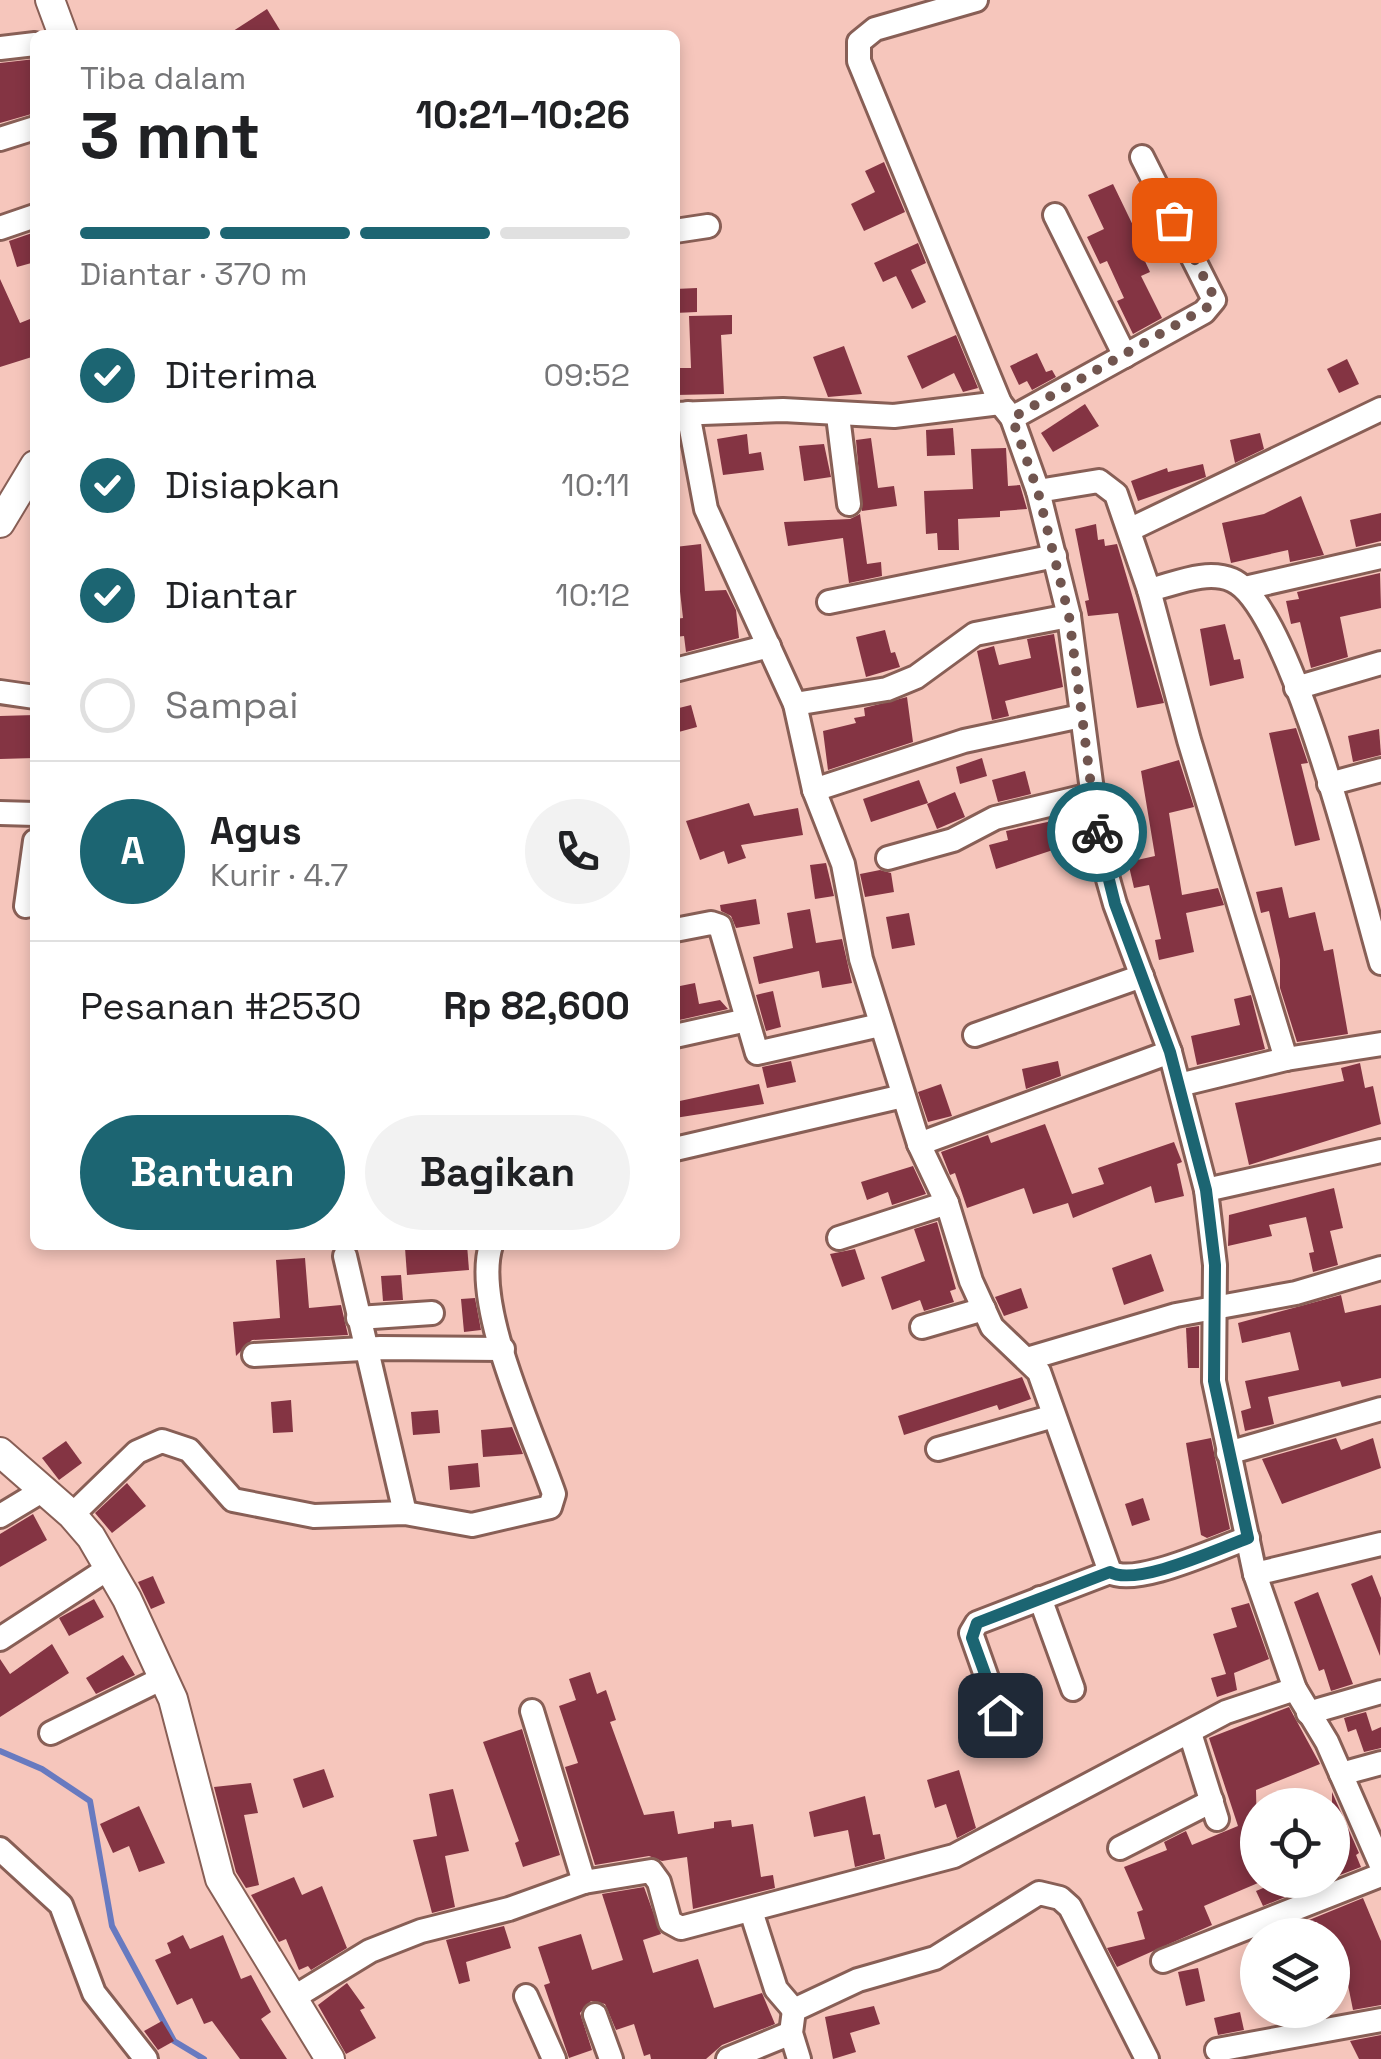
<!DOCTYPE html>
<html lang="id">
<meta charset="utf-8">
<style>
:root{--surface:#fff;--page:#f2f2f2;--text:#202124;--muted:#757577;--line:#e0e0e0;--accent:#1c6572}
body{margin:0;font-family:"Space Grotesk",sans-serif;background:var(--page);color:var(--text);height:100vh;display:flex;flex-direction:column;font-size:38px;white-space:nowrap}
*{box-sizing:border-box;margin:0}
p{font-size:32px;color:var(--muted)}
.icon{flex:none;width:55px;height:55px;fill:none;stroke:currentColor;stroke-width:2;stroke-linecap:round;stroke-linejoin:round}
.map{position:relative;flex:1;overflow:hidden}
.panel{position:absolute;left:30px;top:30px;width:650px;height:1220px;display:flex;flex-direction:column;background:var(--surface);border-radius:15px;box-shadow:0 5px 15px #0003}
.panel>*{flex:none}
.buttons{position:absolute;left:1240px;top:1788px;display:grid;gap:20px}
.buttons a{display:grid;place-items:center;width:110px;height:110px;border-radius:50%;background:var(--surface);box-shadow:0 5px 15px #0003;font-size:50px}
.pin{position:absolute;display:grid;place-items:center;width:85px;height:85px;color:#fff;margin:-42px;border-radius:20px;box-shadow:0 5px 15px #0006}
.courier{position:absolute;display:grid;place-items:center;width:100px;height:100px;margin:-50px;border:8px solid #1c6572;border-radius:50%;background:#fff;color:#222;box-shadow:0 2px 12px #0007}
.overview em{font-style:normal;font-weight:700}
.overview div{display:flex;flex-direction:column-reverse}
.overview{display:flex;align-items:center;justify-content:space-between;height:170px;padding:0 50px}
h1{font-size:65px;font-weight:700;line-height:75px}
.bar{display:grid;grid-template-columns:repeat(4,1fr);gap:15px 10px;align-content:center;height:120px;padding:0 50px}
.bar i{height:12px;border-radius:8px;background:var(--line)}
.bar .on{background:var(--accent)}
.bar p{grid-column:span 4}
.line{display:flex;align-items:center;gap:25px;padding:0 50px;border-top:2px solid var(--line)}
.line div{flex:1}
.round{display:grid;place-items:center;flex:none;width:105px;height:105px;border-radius:52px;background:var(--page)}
ol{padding:0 50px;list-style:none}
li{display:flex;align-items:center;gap:30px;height:110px}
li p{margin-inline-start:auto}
li .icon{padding:10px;border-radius:50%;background:var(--accent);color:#fff;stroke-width:4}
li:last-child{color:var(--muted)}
li i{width:55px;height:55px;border:5px solid var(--line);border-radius:50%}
.action{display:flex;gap:20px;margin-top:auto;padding:20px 50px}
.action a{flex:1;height:115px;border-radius:60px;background:var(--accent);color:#fff;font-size:40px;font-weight:700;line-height:115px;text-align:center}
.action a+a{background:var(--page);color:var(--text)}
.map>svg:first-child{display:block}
</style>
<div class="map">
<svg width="1381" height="2059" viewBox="0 0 1381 2059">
<rect width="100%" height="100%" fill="#f6c6bc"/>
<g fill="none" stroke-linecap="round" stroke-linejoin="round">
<polyline stroke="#687ac0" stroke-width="6" points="0,1751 42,1769 90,1801 112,1926 174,2041 204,2059"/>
</g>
<g fill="#843443">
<polygon points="267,9 283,35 227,35"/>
<polygon points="35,59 35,113 0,123 0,63"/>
<polygon points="884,162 905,212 864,231 851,204 875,192 865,171"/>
<polygon points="1113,184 1141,242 1137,244 1150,272 1141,276 1162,318 1133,334 1117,301 1124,298 1107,261 1100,264 1087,237 1104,229 1088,195"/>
<polygon points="35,232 35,262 17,267 9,241"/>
<polygon points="918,243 926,263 911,270 926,302 912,309 896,276 883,282 874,263"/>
<polygon points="0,279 20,323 35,317 35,356 0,367"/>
<polygon points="697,288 697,312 675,313 675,289"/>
<polygon points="732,315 732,334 721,335 724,394 675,395 675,368 691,368 689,316"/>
<polygon points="956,335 978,388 963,392 954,373 922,389 907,356"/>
<polygon points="844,346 862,394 828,397 813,357"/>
<polygon points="1037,353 1046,372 1052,370 1056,377 1032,390 1027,381 1019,385 1010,366"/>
<polygon points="1347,359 1359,384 1339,393 1327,369"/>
<polygon points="1085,404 1099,426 1053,452 1041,433"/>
<polygon points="953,428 955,455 927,456 926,430"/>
<polygon points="1260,433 1264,449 1235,463 1230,440"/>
<polygon points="747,434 749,454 761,452 764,470 723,475 717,439"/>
<polygon points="871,438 878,488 894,486 897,506 862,511 856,440"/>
<polygon points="824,444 831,477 804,481 799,446"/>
<polygon points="1006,448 1008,486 1020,485 1027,509 1000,511 1000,517 958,519 959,550 938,550 937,533 926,534 924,491 973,489 971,449"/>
<polygon points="1203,464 1206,477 1138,501 1131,481 1167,468 1168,472"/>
<polygon points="1301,496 1324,555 1290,562 1288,550 1231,563 1222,523 1264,514"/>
<polygon points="1381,513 1381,541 1356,547 1350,520"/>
<polygon points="860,514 867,564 881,562 882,576 849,583 843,538 788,546 784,522 850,519"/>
<polygon points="1096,524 1098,540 1104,539 1105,546 1117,544 1164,703 1137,708 1118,613 1088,616 1085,601 1089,600 1075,529"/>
<polygon points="701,544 705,591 726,590 736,610 739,638 686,652 684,636 675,637 675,619 683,618 675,547"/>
<polygon points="1380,573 1381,608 1340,617 1348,657 1311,668 1300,622 1291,624 1286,601 1299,599 1297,592"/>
<polygon points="1225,624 1234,660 1240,659 1244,678 1210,686 1200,629"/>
<polygon points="885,630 891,653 895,652 900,667 866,677 856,637"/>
<polygon points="1054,634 1063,687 1005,701 1009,716 992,720 977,651 994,646 999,665 1031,658 1027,639"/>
<polygon points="907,697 913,742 828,770 823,731 856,723 854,718 865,716 864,708"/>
<polygon points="691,705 697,727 675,733 675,709"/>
<polygon points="35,715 35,758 0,759 0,716"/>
<polygon points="1296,728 1308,763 1301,764 1320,840 1295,846 1269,733"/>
<polygon points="1379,729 1381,755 1353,762 1348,736"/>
<polygon points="982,758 987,776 960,784 956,767"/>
<polygon points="1179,760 1194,807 1169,813 1182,895 1218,888 1224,905 1186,913 1194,952 1159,960 1155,940 1161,939 1149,885 1134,888 1128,862 1155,856 1141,771"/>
<polygon points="1025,771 1031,794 998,802 992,780"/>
<polygon points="919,780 928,803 871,822 863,799"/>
<polygon points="955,792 965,817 937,829 927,804"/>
<polygon points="749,803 754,816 798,808 803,835 741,845 746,858 728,864 724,851 700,860 686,821"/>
<polygon points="1080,815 1083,840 996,869 989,845 1008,840 1006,831"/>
<polygon points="826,863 834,896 815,899 810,865"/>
<polygon points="880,870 891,873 894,892 865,897 860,874"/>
<polygon points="1282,887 1289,918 1315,912 1324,951 1333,949 1348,1034 1297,1042 1280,988 1280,960 1269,911 1261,913 1256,892"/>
<polygon points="756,899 760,924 736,928 731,916 721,911 720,905"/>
<polygon points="810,909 816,943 842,939 852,983 822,988 819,971 759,984 753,957 793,948 787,913"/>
<polygon points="909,913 915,945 892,949 886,917"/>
<polygon points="695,983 699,1004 720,1000 728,1009 675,1021 675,987"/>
<polygon points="773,991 781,1027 766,1031 756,995"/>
<polygon points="1251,995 1265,1049 1197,1065 1191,1036 1240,1025 1234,999"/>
<polygon points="791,1061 796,1082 767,1088 762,1067"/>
<polygon points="1058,1061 1061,1076 1026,1089 1022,1069"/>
<polygon points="1360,1063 1365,1088 1373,1086 1381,1124 1249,1165 1235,1103 1344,1081 1341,1068"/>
<polygon points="759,1084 764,1104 675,1118 675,1102"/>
<polygon points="941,1084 952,1116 928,1122 918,1092"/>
<polygon points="1045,1124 1072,1194 1104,1184 1098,1168 1174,1142 1182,1162 1177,1164 1184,1196 1155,1203 1151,1186 1073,1218 1068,1203 1033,1214 1024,1188 967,1208 955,1173 950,1175 941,1152 988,1135 991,1143"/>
<polygon points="913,1166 926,1194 892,1205 888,1192 867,1200 861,1182"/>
<polygon points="1334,1188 1343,1228 1330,1231 1338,1265 1313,1272 1309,1253 1314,1252 1306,1217 1269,1225 1272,1236 1228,1246 1229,1215"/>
<polygon points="937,1222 956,1289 950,1291 954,1302 924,1311 920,1300 892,1310 881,1277 925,1261 914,1229"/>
<polygon points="442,1245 467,1245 469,1270 407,1275 405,1248"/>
<polygon points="855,1249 865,1279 842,1287 830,1254"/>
<polygon points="1151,1254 1164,1291 1124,1305 1112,1268"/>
<polygon points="305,1258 309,1308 341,1305 348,1335 252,1340 236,1356 233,1322 280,1318 276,1260"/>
<polygon points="401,1275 403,1300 383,1301 381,1276"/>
<polygon points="1021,1288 1028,1308 1004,1316 995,1297"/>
<polygon points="1341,1295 1345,1313 1381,1305 1381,1378 1342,1387 1340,1381 1268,1397 1274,1424 1245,1431 1241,1411 1251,1408 1245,1381 1299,1370 1290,1332 1242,1343 1238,1323"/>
<polygon points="475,1298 481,1330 464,1332 461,1299"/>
<polygon points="1199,1326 1199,1368 1188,1368 1186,1328"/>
<polygon points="1022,1377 1031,1399 999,1410 997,1405 904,1435 898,1416"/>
<polygon points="291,1400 293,1432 273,1433 271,1402"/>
<polygon points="438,1410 440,1433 413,1435 411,1412"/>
<polygon points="512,1427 523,1454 483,1457 481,1430"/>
<polygon points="1211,1438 1230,1529 1207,1538 1201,1535 1186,1443"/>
<polygon points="1336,1438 1341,1450 1373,1438 1381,1468 1282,1504 1262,1459"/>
<polygon points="66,1441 82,1463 59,1480 42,1458"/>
<polygon points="478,1463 480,1487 450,1490 448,1466"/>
<polygon points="127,1483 146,1506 112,1533 95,1513"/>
<polygon points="1143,1498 1150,1520 1132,1526 1125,1504"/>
<polygon points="33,1514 47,1540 0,1567 0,1534"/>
<polygon points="1372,1575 1381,1598 1380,1656 1351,1584"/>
<polygon points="153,1576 165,1603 151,1609 138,1582"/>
<polygon points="1318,1592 1353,1684 1331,1691 1324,1669 1319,1671 1294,1602"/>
<polygon points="94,1599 104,1617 69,1636 59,1618"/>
<polygon points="1249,1603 1269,1659 1234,1673 1237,1690 1217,1697 1211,1678 1226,1674 1213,1634 1237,1627 1231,1608"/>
<polygon points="52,1644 69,1673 0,1717 0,1659 10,1674"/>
<polygon points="123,1655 135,1675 96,1694 86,1678"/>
<polygon points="590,1672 597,1694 606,1690 616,1720 610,1722 644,1815 674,1811 678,1834 714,1828 714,1822 731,1820 732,1827 753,1824 761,1877 773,1875 775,1888 693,1909 687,1857 662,1861 649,1856 595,1865 565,1767 578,1763 559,1706 576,1700 569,1679"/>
<polygon points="1289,1707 1320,1764 1256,1790 1258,1883 1204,1906 1212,1925 1117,1967 1107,1948 1145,1939 1137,1912 1143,1910 1124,1867 1167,1850 1164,1842 1186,1831 1192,1845 1238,1826 1209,1738"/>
<polygon points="1366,1712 1372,1731 1381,1727 1381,1748 1364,1752 1356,1729 1348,1732 1344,1718"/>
<polygon points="522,1729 560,1855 523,1867 515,1843 519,1841 483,1742"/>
<polygon points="324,1769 334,1797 303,1808 293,1779"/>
<polygon points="959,1770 976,1828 957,1838 946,1804 935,1808 927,1780"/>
<polygon points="251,1783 258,1813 244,1815 259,1885 246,1888 236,1872 214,1787"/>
<polygon points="453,1789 469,1851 445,1856 455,1907 432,1913 413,1840 437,1836 429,1794"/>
<polygon points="1332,1792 1359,1853 1356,1855 1361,1867 1332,1878"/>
<polygon points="865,1796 873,1835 880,1834 885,1859 855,1867 848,1830 814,1837 809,1812"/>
<polygon points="139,1806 165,1863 139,1872 129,1846 113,1853 100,1824"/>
<polygon points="294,1877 302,1895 322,1886 347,1948 311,1970 308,1966 299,1970 286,1939 279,1942 251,1895"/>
<polygon points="1282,1880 1327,1880 1263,1906 1256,1891"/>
<polygon points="644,1887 661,1934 643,1940 653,1973 698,1959 714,2008 762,1993 775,2024 722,2045 706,2059 651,2059 650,2054 644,2056 634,2024 616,2030 605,2004 591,2001 580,2013 592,2050 569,2058 544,1985 550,1983 538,1947 581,1934 592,1970 623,1960 602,1894"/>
<polygon points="1363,1898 1381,1941 1381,2005 1353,2010 1347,1980 1332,1986 1332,1935 1321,1935 1317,1922 1310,1924 1309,1920"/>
<polygon points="504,1926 511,1948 466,1962 470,1981 459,1984 446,1940"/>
<polygon points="183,1935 190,1949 223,1935 241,1979 251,1975 271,2012 261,2019 287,2059 240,2059 212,2021 204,2024 192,1998 177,2005 155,1960 171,1953 167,1943"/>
<polygon points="1198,1968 1205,2001 1186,2006 1178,1972"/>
<polygon points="347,1983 365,2008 360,2010 376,2038 346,2054 318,2005"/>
<polygon points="874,2006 880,2024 850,2033 856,2052 833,2059 825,2017"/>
<polygon points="1240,2012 1244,2030 1218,2035 1214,2018"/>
<polygon points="162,2021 174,2041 158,2050 144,2031"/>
<polygon points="1381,2035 1381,2059 1359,2059 1350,2041"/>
</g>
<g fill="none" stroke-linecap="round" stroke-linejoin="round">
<defs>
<g id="minor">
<polyline points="976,0 875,29 859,42 859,61 1000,403 1012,418 1038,491 1069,616 1100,851 1115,904 1170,1052 1206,1190 1215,1265 1214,1381 1255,1574 1295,1689 1327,1742 1381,1865"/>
<polyline points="0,48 35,44"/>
<polyline points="0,139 35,128"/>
<polyline points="1055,215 1125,356"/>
<polyline points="0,228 35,216"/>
<polyline points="675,231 708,226"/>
<polyline points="688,413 706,509 795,704 814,790 843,864 861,959 919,1144 947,1203 971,1281 992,1327 1039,1372 1110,1572"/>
<polyline points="675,414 783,410 894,416 1000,403"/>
<polyline points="838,416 849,504"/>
<polyline points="1012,418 1204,312 1214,300 1142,157"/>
<polyline points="1038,491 1099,481 1116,494 1149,590 1189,740 1286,1059"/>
<polyline points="1129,530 1381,409"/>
<polyline points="1245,588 1381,557"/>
<path d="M1149,590C1175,584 1206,569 1232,580C1291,605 1361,894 1381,963"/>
<polyline points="829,602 1055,556"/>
<polyline points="675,670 769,646"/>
<polyline points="1296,688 1381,663"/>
<polyline points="0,692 35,697"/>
<polyline points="795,704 887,689 916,677 975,634 1069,616"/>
<polyline points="1329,784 1381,770"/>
<polyline points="814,790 964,741 1081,716"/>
<polyline points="0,813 35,814"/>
<polyline points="888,858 953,840 995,818 1090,795"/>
<polyline points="26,906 35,841"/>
<polyline points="675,930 711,923 720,926 757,1053 880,1025"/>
<polyline points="975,1035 1142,976"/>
<polyline points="675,1036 747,1020"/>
<polyline points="1179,1085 1286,1059 1381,1044"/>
<polyline points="919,1144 1170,1052"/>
<polyline points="675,1149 903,1096"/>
<polyline points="1206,1190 1381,1151"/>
<polyline points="839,1238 947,1203"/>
<polyline points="345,1256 405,1513"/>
<polyline points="358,1318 432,1313"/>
<polyline points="922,1327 984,1309"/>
<polyline points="254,1355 380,1348 503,1349"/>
<polyline points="1027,1359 1176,1315 1296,1293 1381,1268"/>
<polyline points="938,1449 1054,1416"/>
<polyline points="1228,1453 1381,1409"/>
<path d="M72,1515L137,1452L162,1441L189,1450L233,1500L314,1516L405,1513L472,1525L550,1507L554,1494C533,1433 472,1306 491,1245"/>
<polyline points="0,1516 45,1489"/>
<polyline points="1255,1574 1381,1544"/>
<polyline points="1040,1598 1073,1689"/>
<polyline points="0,1639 109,1568"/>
<polyline points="532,1711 584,1882"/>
<polyline points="1308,1713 1381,1692"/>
<path d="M1000,1715L971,1633L977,1623L1110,1572C1136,1587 1218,1548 1248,1538"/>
<polyline points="51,1733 163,1678"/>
<polyline points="1190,1733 1217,1819"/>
<polyline points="1341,1774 1381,1763"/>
<polyline points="1120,1848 1212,1801"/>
<polyline points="0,1849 61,1905 94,1993 146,2059"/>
<polyline points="751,1911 776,1989 794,2010"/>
<polyline points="1163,1961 1381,1875"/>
<polyline points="526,1996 554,2059"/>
<polyline points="293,1998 370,1951 421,1931 509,1909 584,1882 651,1871 659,1882 670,1922 681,1928 954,1856 1226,1712 1295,1689"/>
<polyline points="595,2015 611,2059"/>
<polyline points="1217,2050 1381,2020"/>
<polyline points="728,2059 791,2033"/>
<polyline points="799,2059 791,2033 794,2010 858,1980 935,1958 1039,1893 1060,1898 1070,1907 1147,2059"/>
</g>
<g id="tertiary">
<polyline points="50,0 63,35"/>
<polyline points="0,523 35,465"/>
<polyline points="0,1452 72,1515 91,1537 127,1599 173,1699 220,1879 330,2059"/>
</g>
</defs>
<use href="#minor" stroke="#885f56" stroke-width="28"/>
<use href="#tertiary" stroke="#885f56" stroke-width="32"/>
<use href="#minor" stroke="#fff" stroke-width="22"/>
<use href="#tertiary" stroke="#fff" stroke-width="28"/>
</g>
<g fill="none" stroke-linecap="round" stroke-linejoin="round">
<polyline stroke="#71554f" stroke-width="10" stroke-dasharray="0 18" points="1097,832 1069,616 1038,492 1012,418 1211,305 1212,293 1174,220"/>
<path stroke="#1c6572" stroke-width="12" d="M1000,1715L972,1638L977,1623L1110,1572C1136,1587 1218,1549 1248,1538L1214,1381L1215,1265L1206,1190L1170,1052L1115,904L1097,832"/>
</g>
</svg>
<div class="buttons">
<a><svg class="icon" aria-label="locate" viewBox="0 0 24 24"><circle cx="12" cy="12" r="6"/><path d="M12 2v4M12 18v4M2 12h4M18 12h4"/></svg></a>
<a><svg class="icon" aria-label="layers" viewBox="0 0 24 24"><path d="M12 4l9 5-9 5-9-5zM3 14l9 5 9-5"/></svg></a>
</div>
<div class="pin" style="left:1174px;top:220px;background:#ea580c"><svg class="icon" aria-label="bag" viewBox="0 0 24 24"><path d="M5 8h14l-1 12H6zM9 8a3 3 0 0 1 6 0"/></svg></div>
<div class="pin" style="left:1000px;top:1715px;background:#1f2937"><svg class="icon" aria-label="home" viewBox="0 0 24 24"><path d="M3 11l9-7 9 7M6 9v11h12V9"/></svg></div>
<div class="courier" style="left:1097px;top:832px"><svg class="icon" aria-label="bike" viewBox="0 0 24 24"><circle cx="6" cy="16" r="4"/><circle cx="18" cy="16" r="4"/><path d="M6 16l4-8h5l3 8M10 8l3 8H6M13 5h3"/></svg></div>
<section class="panel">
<div class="overview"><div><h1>3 mnt</h1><p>Tiba dalam</p></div><em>10:21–10:26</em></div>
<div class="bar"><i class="on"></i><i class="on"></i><i class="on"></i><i></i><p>Diantar · 370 m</p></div>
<ol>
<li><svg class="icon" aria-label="check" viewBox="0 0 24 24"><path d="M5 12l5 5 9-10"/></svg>Diterima<p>09:52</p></li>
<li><svg class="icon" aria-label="check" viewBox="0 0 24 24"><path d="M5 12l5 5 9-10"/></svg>Disiapkan<p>10:11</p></li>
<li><svg class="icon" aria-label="check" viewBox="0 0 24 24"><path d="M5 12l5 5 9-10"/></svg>Diantar<p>10:12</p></li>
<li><i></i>Sampai</li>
</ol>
<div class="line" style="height:180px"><b class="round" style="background:var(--accent);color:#fff">A</b><div><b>Agus</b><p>Kurir · 4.7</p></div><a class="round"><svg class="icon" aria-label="phone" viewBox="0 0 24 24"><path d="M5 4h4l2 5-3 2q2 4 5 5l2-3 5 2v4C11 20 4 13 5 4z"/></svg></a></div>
<div class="line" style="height:130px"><div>Pesanan #2530</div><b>Rp 82,600</b></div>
<div class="action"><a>Bantuan</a><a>Bagikan</a></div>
</section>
</div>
